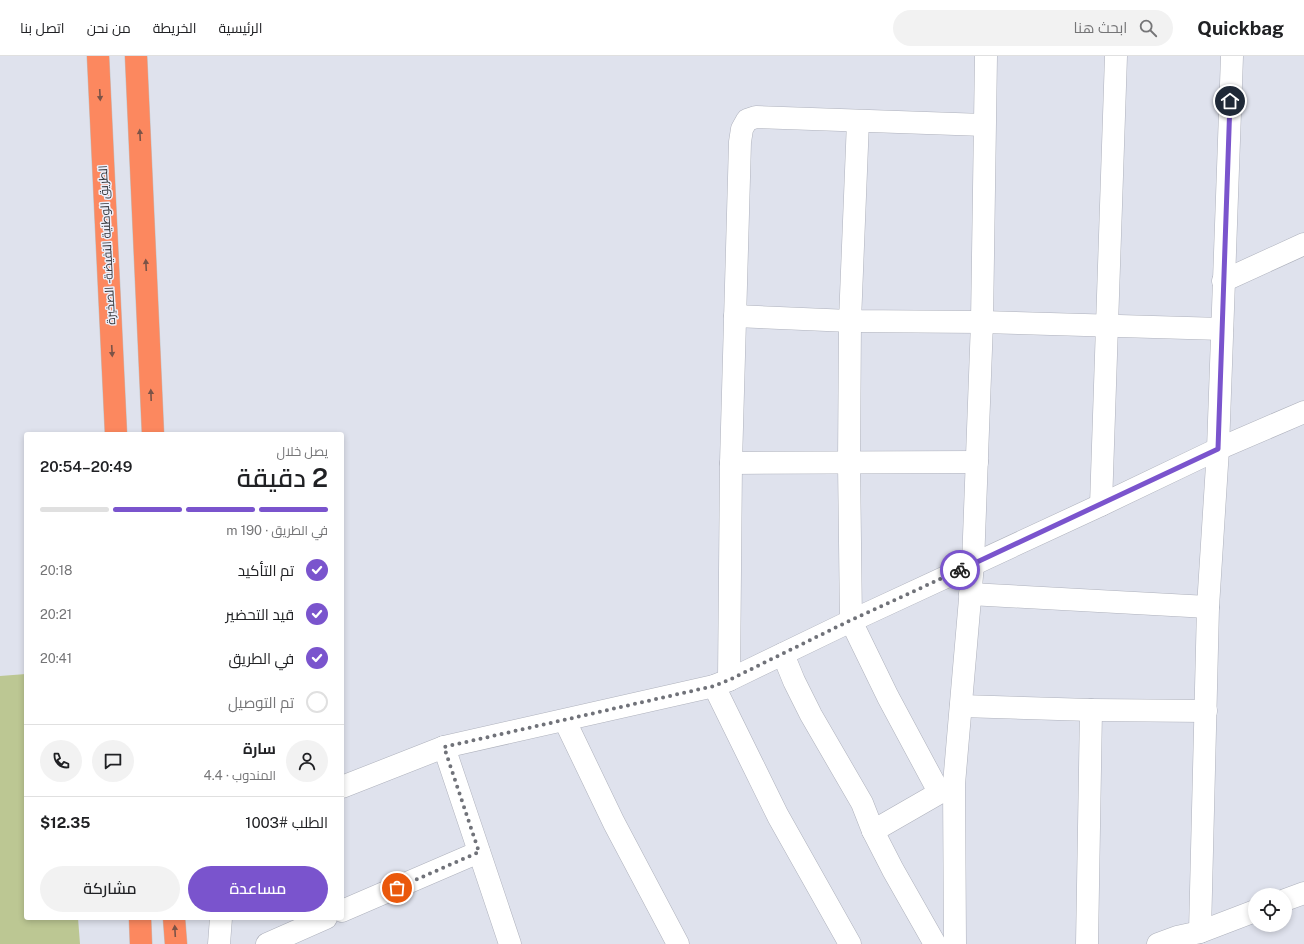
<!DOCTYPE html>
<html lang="ar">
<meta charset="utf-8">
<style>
:root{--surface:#fff;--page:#f2f2f2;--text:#202124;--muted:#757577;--line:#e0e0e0;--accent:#7a54cd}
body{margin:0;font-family:"Public Sans",Cairo,sans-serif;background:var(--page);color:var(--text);direction:rtl;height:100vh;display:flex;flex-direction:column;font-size:15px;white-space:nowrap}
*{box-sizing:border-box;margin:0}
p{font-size:13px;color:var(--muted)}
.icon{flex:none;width:22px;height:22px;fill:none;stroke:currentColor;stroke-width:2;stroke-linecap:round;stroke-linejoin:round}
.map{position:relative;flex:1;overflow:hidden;direction:ltr}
.drawer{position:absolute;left:24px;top:376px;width:320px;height:488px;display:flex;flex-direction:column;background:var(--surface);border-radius:4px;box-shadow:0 2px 6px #0003;direction:rtl}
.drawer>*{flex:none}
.tools{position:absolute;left:1248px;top:832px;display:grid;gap:8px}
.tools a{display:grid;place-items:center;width:44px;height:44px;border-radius:50%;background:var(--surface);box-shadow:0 2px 6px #0003;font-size:20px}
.pin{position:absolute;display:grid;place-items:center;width:34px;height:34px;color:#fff;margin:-17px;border:2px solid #fff;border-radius:50%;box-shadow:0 1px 4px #0007}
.courier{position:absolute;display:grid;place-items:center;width:40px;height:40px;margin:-20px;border:3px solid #7a54cd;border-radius:50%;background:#fff;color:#222;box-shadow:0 1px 5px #0007}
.headline em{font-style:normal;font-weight:600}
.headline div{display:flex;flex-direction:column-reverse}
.headline{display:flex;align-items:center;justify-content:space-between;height:68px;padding:0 16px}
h1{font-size:26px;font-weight:600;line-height:30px}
.bar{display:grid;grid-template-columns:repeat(4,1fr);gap:6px 4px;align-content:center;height:48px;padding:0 16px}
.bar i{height:5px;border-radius:3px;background:var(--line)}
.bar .current{background:var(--accent)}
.bar p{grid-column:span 4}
.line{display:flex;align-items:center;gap:10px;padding:0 16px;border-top:1px solid var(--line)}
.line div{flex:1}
.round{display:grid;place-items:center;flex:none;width:42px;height:42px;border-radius:21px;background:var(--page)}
ol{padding:0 16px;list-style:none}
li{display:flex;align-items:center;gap:12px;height:44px}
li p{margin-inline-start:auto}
li .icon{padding:4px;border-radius:50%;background:var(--accent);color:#fff;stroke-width:4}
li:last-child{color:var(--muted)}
li i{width:22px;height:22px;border:2px solid var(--line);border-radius:50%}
.action{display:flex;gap:8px;margin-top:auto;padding:8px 16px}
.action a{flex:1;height:46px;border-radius:24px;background:var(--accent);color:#fff;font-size:16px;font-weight:600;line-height:46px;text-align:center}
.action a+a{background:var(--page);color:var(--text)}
header{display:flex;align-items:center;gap:24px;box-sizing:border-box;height:56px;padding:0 20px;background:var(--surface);border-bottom:1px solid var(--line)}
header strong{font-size:19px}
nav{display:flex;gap:22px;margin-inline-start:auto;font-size:14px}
.search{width:280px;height:36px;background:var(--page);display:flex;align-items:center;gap:10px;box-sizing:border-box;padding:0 14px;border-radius:22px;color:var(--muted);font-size:15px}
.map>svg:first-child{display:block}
</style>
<header>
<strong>Quickbag</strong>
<div class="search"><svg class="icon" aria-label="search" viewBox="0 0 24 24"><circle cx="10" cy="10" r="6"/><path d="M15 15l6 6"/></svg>ابحث هنا</div>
<nav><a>الرئيسية</a><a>الخريطة</a><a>من نحن</a><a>اتصل بنا</a></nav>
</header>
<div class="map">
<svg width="1304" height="888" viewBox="0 0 1304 888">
<rect width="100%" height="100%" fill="#dfe2ed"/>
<polygon fill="#bcc793" points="26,618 26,862 78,862 80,888 0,888 0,620"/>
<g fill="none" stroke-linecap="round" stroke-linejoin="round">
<defs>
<g id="minor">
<polyline points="858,65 850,265 849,407 851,565 888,641 939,736"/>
<polyline points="1223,225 1304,188"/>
<polyline points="735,260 850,265 982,266 1222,273"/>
<polyline points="731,407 977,406"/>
<polyline points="1101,449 1116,0"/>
<polyline points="970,538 1208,551"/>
<polyline points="783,598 794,625 811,659 862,747 873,775 953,729"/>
<polyline points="729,624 731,407 740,86 742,73 747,64 756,61 984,69"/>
<polyline points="714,630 778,760 850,888"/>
<polyline points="961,650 1091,654 1206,655"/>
<polyline points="565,665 614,767 678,888"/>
<polyline points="444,691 510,888"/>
<polyline points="342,731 444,691 714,630 729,624 851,565 1101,449 1218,393 1304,356"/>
<polyline points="873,775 893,814 935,888"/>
<polyline points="1285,844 1304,837"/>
<polyline points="342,855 479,796"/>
<polyline points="1200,876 1208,551 1218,393 1232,0"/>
<polyline points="219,888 221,862"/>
<polyline points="267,888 326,862"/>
<polyline points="955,888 954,728 973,508 982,266 986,0"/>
<polyline points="1087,888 1091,654"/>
<polyline points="1158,888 1177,881 1200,876 1255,855"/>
</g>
<g id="highway">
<polyline points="98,0 116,378"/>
<polyline points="136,0 153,378"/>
<polyline points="140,862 141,888"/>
<polyline points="174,862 176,888"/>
</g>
</defs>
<use href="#minor" stroke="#aeb1bc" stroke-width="23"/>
<use href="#highway" stroke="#c2c3c4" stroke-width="23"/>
<use href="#minor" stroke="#fff" stroke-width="22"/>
<use href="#highway" stroke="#fc885f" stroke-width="22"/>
</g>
<defs><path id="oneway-solid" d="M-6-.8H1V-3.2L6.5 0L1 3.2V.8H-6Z"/></defs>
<g fill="#7b5347">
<use href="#oneway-solid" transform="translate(100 39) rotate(87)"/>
<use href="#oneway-solid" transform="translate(140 79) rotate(-93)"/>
<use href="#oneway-solid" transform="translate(146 209) rotate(-93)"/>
<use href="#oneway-solid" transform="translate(112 295) rotate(87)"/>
<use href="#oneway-solid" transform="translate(151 339) rotate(-92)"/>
<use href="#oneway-solid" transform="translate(175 875) rotate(-93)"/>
</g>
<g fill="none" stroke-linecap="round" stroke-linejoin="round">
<polyline stroke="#707279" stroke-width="4" stroke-dasharray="0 7.2" points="397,832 479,796 444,691 714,630 729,624 851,564 960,514"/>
<polyline stroke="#7a54cd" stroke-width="5" points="960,514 1218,393 1230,45"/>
</g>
<g text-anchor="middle" stroke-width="3" stroke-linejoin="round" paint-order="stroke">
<g font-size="12" fill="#35363a" stroke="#eceffa">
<text transform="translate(107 189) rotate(-93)" y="4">الطريق الوطنية النفيضة - الصخيرة</text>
</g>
</g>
</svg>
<div class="tools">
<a><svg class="icon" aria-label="locate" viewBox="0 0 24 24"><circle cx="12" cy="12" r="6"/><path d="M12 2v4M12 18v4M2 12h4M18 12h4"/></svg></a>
</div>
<div class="pin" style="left:397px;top:832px;background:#ea580c"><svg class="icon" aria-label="bag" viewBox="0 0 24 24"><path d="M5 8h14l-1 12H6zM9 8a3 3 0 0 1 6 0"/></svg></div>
<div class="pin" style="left:1230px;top:45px;background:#1f2937"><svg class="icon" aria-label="home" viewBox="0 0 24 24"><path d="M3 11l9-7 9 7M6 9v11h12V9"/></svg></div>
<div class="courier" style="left:960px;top:514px"><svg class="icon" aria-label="bike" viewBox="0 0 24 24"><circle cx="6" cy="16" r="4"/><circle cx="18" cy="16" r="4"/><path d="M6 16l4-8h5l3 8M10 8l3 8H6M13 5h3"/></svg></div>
<section class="drawer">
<div class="headline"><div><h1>2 دقيقة</h1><p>يصل خلال</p></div><em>20:49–20:54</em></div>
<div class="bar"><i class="current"></i><i class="current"></i><i class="current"></i><i></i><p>في الطريق · 190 m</p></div>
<ol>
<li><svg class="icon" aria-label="check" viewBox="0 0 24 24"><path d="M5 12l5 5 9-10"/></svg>تم التأكيد<p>20:18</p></li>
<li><svg class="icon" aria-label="check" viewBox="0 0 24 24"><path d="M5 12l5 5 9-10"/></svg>قيد التحضير<p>20:21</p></li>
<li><svg class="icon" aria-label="check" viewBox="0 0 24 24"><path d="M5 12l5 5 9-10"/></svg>في الطريق<p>20:41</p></li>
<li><i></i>تم التوصيل</li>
</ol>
<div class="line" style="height:72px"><a class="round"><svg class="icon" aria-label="person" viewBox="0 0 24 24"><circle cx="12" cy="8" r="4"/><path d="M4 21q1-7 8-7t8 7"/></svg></a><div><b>سارة</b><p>المندوب · 4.4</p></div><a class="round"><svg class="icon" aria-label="chat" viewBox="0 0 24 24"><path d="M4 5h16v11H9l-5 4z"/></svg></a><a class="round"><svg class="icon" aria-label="phone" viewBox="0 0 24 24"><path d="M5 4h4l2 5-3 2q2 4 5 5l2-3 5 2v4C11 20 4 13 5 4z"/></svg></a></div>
<div class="line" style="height:52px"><div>الطلب #1003</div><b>$12.35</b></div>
<div class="action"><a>مساعدة</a><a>مشاركة</a></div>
</section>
</div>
